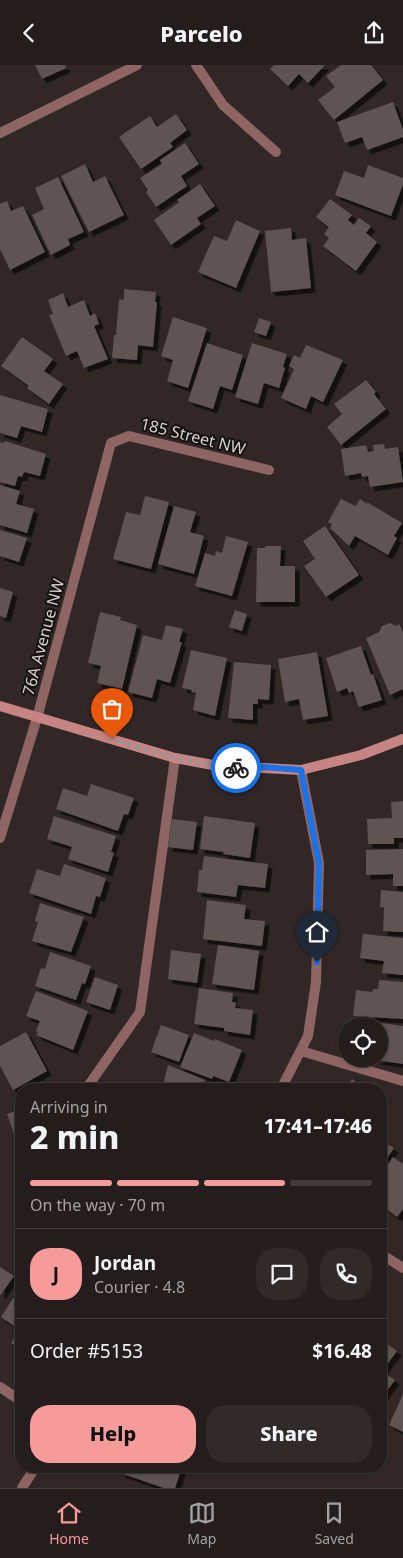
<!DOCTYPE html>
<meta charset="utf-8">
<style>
:root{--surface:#251d1d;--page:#312a2a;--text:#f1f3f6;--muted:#a3a2a4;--line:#423b3b;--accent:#f59b99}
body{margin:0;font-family:"Noto Sans",sans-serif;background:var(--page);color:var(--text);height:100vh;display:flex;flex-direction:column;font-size:19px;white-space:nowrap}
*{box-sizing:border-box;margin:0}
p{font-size:16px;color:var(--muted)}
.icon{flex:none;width:28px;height:28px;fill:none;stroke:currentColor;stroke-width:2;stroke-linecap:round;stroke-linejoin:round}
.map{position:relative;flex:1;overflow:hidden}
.sheet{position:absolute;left:15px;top:1018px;width:372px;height:390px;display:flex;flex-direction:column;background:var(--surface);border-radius:20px;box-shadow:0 1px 4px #0004,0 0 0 1px var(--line)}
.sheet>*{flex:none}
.buttons{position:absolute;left:338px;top:952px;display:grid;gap:10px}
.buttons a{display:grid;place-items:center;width:50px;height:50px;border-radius:50%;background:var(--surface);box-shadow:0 1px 4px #0004,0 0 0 1px var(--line);font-size:25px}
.pin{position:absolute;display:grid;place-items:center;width:42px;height:42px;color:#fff;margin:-51px -21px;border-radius:50% 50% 50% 0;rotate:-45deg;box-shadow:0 0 5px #0007}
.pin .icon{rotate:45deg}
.courier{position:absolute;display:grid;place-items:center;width:50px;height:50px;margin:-25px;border:4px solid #1a73e8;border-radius:50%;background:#fff;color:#222;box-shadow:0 1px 6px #0007}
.summary em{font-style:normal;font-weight:800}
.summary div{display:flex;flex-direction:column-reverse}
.summary{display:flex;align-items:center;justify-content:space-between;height:85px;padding:0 15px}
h1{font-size:32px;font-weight:800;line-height:38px}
.bar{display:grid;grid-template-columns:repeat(4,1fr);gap:8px 5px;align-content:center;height:60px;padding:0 15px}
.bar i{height:6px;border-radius:4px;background:var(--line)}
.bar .active{background:var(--accent)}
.bar p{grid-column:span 4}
.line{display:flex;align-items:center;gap:12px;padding:0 15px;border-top:1px solid var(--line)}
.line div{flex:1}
.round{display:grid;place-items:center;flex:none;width:52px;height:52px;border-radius:20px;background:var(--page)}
.action{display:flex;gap:10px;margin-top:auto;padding:10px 15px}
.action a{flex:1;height:58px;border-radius:20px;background:var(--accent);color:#111;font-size:20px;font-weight:800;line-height:58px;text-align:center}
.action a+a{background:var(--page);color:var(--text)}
header{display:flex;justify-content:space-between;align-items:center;height:65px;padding:0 15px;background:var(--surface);font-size:22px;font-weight:800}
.tab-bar{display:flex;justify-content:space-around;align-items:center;height:70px;border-top:1px solid var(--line);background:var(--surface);font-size:14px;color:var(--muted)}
.tab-bar a{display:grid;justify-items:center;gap:2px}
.tab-bar .active{color:var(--accent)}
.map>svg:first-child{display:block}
</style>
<header><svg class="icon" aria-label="back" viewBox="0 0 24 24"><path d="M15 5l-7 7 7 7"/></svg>Parcelo<svg class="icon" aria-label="share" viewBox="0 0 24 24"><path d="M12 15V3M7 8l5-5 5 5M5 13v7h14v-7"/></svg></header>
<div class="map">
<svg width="403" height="1423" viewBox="0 0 403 1423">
<defs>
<filter id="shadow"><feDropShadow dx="4.5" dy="4.5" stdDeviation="0" flood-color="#0009"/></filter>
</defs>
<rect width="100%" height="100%" fill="#312727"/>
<g fill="#5e5353" filter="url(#shadow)">
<polygon points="35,0 65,0 66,3 42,14"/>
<polygon points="274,0 325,0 308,18 299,9 288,21 270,4"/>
<polygon points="341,0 371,0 383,15 334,55 318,35 335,22 326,11"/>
<polygon points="393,37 403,65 403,72 367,85 362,72 345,78 337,57"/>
<polygon points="176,49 187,65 170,78 173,82 141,104 119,72 150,51 157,62"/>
<polygon points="185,78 199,99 181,111 187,121 156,142 146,127 148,125 140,113 162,99 160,95"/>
<polygon points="85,99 93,117 105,111 124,150 89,167 61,111"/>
<polygon points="368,100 403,113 403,119 391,151 335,130 344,106 364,113"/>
<polygon points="58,112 84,167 68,174 70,180 51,190 32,150 44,144 35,123"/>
<polygon points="200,119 215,141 197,153 201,159 171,180 154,155 179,137 177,135"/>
<polygon points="330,134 352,150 348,155 354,160 359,153 371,161 366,168 377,177 356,206 323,181 329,173 324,169 329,162 316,152"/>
<polygon points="7,136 11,146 23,141 45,187 10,205 0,184 0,139"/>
<polygon points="236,155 260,166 236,223 198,207 214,171 227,176"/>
<polygon points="291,163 292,175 306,173 311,223 271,227 265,166"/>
<polygon points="124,224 156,227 155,237 157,237 153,282 138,280 137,295 112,293 114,270 116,270 119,234 124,235"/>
<polygon points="63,228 68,242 84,235 90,251 95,248 99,259 94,261 108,294 84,303 77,286 66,291 49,250 53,249 48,235"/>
<polygon points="173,252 207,263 188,323 167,316 173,295 161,291"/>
<polygon points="259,253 271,257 266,271 254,267"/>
<polygon points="22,272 53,294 44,306 63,319 49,339 27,323 29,321 1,301"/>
<polygon points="207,278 243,290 232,325 220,321 213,344 188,336"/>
<polygon points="252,278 287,289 283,302 285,303 279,323 264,318 258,339 235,332"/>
<polygon points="306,280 343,295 323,337 311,331 306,344 281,333 294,304 289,301 294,290 300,293"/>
<polygon points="366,315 376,327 374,329 386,344 341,380 327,362 342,349 334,339"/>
<polygon points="0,330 48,344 42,367 21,361 17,373 0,368"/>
<polygon points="5,376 46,389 40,411 24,407 22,412 18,411 15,421 0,417 0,377 4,378"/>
<polygon points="384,379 385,384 398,382 403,417 370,422 368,411 362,412 361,408 345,411 341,384 366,380 368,387 374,386 373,380"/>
<polygon points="0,420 20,426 16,439 34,444 27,468 0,460"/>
<polygon points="145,431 169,437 151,504 113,494 126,447 140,450"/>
<polygon points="341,434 356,441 360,434 367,439 367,437 402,458 394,471 397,473 388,490 355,471 349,481 330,463 332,459 328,457"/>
<polygon points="174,441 196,447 190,467 204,471 194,509 158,499"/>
<polygon points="325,461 359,510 326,532 304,501 315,494 303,476"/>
<polygon points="0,465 27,473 19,497 0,491"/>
<polygon points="226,471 248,477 232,531 195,521 205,488 215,491 216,486 222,488"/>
<polygon points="265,481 281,481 280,501 295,501 295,537 256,537 257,483 265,483"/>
<polygon points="0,523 13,527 6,553 0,551"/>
<polygon points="235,545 247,549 242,566 229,562"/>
<polygon points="100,547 121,552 120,555 137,560 122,624 97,618 101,601 88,598"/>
<polygon points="390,558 396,561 399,559 403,567 403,624 390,630 366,573 379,567 382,561"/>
<polygon points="166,560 183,564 179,577 182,577 170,618 157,614 152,633 128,627 143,570 162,575"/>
<polygon points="361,581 371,610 373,609 382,635 359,642 353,626 349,628 347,623 337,627 326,593"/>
<polygon points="191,585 227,593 215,651 193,645 196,628 191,627 192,625 182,623"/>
<polygon points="317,587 328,651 303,655 299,634 285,637 278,594"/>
<polygon points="234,597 271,600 269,635 258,634 258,639 253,639 253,655 228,653"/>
<polygon points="91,719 134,733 128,750 124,749 118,766 56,744 63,723 87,731"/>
<polygon points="403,736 403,773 394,773 394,779 368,779 367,754 392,753 391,737"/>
<polygon points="54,751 116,771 111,787 114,788 108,807 68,794 72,782 47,774"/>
<polygon points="204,751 255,758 250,793 223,789 224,787 200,784"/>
<polygon points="172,754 197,757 193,785 168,782"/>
<polygon points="403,784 403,821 393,821 393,809 366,810 366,785"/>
<polygon points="204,791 268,799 265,823 238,820 236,832 197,827 199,805 202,805"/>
<polygon points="64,799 106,813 100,832 96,831 91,849 29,828 37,804 60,811"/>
<polygon points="381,825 403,827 403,867 383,866 384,842 380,842"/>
<polygon points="207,835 246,840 244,854 265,856 262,881 203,874"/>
<polygon points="40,838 84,852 71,887 32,876 38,857 35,856"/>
<polygon points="363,869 403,873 403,910 382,908 384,896 360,893"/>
<polygon points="218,880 259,886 254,925 212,919"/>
<polygon points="171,885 201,889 197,918 168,914"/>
<polygon points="50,887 91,901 85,919 82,918 76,935 35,921 41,903 45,904"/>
<polygon points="95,912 118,920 110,945 86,937"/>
<polygon points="379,915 403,917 403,954 353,951 356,925 372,927 373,924 378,924"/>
<polygon points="199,923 233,928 232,937 236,937 235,943 253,945 250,970 224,966 224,963 194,959"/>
<polygon points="36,926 88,946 73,985 36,970 38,967 36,966 40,956 26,951"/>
<polygon points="353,954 403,961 403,999 375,995 379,994 379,961 352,961"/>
<polygon points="161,960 189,970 179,997 151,987"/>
<polygon points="26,967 47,1006 13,1025 0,1001 0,981"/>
<polygon points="194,968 214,976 215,974 242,985 229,1017 213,1011 212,1014 180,1002"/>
<polygon points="168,1000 205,1015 201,1024 162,1024"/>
<polygon points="352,1014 365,1024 345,1024"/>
<polygon points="21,1044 21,1075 17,1077 7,1049"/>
<polygon points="381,1075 394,1083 381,1102"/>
<polygon points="393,1092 403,1099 403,1144 397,1152 381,1140 381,1109"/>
<polygon points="0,1202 14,1211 0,1231"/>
<polygon points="21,1221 21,1285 11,1278 20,1265 1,1252"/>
<polygon points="381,1275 397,1286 382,1306 395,1315 381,1334"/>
<polygon points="403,1329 403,1367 389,1360"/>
<polygon points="122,1401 181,1401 182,1402 175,1423 164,1423 120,1408"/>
</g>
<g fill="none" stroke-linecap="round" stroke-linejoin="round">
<g stroke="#8e6563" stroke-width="10">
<polyline points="301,986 403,1016"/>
<polyline points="86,1024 140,947 175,693"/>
</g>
<g stroke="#8e6563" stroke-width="10">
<polyline points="196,0 223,40 276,87"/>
<polyline points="0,68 137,0"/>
<polyline points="0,773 37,653 111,378 129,371 269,405"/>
<polyline points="281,1024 308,971 316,917 319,798 301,705"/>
<polyline points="381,1189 403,1203"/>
<polyline points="0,1322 21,1336"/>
<polyline points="22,1423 36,1401"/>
</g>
<polyline stroke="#c68583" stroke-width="10" points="0,641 175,693 229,703 263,703 301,705 361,690 403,674"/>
</g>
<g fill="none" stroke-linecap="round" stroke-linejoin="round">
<polyline stroke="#9d9595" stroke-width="5" stroke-dasharray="0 9" points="112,674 175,693 229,703 236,703"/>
<polyline stroke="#1a73e8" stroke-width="6" points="236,703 263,702 301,705 319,798 317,897"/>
</g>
<g text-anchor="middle" stroke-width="4" stroke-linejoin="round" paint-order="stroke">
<g font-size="16" fill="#d7d0d0" stroke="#161111">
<text transform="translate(193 371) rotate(14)" y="6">185 Street NW</text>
<text transform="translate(43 572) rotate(-75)" y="6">76A Avenue NW</text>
</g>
</g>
</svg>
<div class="buttons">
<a><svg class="icon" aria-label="locate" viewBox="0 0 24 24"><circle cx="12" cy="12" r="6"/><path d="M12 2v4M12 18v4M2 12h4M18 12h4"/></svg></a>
</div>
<div class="pin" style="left:112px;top:674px;background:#ea580c"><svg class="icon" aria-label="bag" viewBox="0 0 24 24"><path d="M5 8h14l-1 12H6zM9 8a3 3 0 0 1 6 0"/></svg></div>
<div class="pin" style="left:317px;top:897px;background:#1f2937"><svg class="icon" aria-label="home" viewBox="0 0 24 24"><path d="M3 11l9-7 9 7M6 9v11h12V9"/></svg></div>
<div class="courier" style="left:236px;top:703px"><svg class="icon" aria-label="bike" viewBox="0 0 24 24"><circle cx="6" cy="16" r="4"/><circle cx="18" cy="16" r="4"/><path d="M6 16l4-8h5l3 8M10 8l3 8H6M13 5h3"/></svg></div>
<section class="sheet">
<div class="summary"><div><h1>2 min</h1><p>Arriving in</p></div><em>17:41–17:46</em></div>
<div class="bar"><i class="active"></i><i class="active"></i><i class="active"></i><i></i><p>On the way · 70 m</p></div>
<div class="line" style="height:90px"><b class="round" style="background:var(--accent);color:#111">J</b><div><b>Jordan</b><p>Courier · 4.8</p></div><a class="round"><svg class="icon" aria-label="chat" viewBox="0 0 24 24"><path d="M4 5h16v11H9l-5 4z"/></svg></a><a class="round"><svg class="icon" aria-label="phone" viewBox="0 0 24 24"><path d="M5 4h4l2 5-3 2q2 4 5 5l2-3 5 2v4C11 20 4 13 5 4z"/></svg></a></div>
<div class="line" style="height:65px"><div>Order #5153</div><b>$16.48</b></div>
<div class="action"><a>Help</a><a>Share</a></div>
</section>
</div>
<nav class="tab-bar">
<a class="active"><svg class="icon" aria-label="home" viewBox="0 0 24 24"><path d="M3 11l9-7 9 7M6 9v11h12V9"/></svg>Home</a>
<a><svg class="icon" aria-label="map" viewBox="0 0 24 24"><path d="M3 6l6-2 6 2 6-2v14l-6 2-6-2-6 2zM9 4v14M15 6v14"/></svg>Map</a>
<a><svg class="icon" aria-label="saved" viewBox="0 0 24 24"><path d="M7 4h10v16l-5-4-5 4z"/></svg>Saved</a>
</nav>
